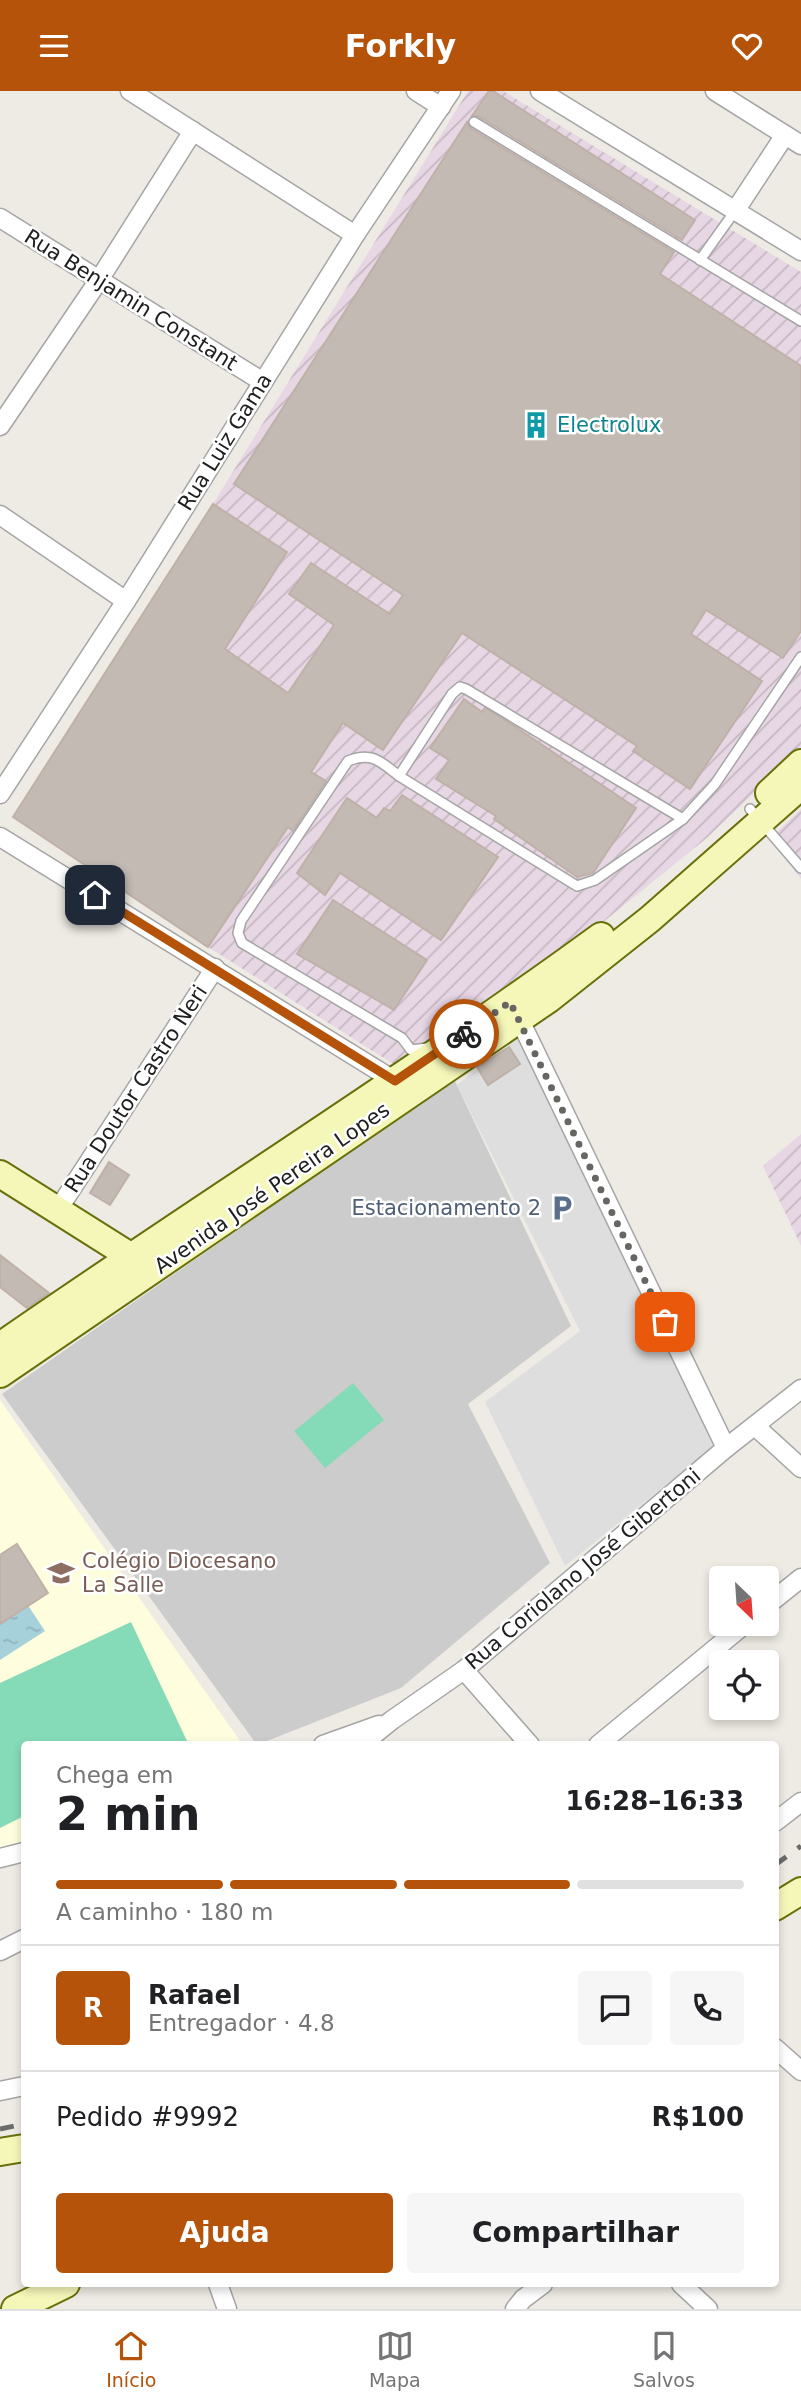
<!DOCTYPE html>
<html lang="pt">
<meta charset="utf-8">
<style>
:root{--surface:#fff;--page:#f6f6f6;--text:#202124;--muted:#757577;--line:#e0e0e0;--accent:#b45309}
body{margin:0;font-family:"DejaVu Sans",sans-serif;background:var(--page);color:var(--text);height:100vh;display:flex;flex-direction:column;font-size:26px;white-space:nowrap}
*{box-sizing:border-box;margin:0}
p{font-size:23px;color:var(--muted)}
.icon{flex:none;width:38px;height:38px;fill:none;stroke:currentColor;stroke-width:2;stroke-linecap:round;stroke-linejoin:round}
.map{position:relative;flex:1;overflow:hidden}
.panel{position:absolute;left:21px;top:1650px;width:758px;height:546px;display:flex;flex-direction:column;background:var(--surface);border-radius:7px;box-shadow:0 4px 10px #0003}
.panel>*{flex:none}
.needle{width:46px;rotate:155deg}
.controls{position:absolute;left:709px;top:1475px;display:grid;gap:14px}
.controls a{display:grid;place-items:center;width:70px;height:70px;border-radius:7px;background:var(--surface);box-shadow:0 4px 10px #0003;font-size:35px}
.pin{position:absolute;display:grid;place-items:center;width:60px;height:60px;color:#fff;margin:-30px;border-radius:14px;box-shadow:0 4px 10px #0006}
.courier{position:absolute;display:grid;place-items:center;width:70px;height:70px;margin:-35px;border:5px solid #b45309;border-radius:50%;background:#fff;color:#222;box-shadow:0 2px 9px #0007}
.summary em{font-style:normal;font-weight:600}
.summary div{display:flex;flex-direction:column-reverse}
.summary{display:flex;align-items:center;justify-content:space-between;height:119px;padding:0 35px}
h1{font-size:46px;font-weight:600;line-height:52px}
.bar{display:grid;grid-template-columns:repeat(4,1fr);gap:10px 7px;align-content:center;height:84px;padding:0 35px}
.bar i{height:9px;border-radius:5px;background:var(--line)}
.bar .selected{background:var(--accent)}
.bar p{grid-column:span 4}
.line{display:flex;align-items:center;gap:18px;padding:0 35px;border-top:2px solid var(--line)}
.line div{flex:1}
.round{display:grid;place-items:center;flex:none;width:74px;height:74px;border-radius:7px;background:var(--page)}
.button{display:flex;gap:14px;margin-top:auto;padding:14px 35px}
.button a{flex:1;height:80px;border-radius:7px;background:var(--accent);color:#fff;font-size:28px;font-weight:600;line-height:80px;text-align:center}
.button a+a{background:var(--page);color:var(--text)}
header{display:flex;justify-content:space-between;align-items:center;height:91px;padding:0 35px;background:var(--accent);color:#fff;font-size:32px;font-weight:600}
.tabs{display:flex;justify-content:space-around;align-items:center;height:98px;border-top:2px solid var(--line);background:var(--surface);font-size:19px;color:var(--muted)}
.tabs a{display:grid;justify-items:center;gap:4px}
.tabs .selected{color:var(--accent)}
.map>svg:first-child{display:block}
</style>
<header><svg class="icon" aria-label="menu" viewBox="0 0 24 24"><path d="M4 6h16M4 12h16M4 18h16"/></svg>Forkly<svg class="icon" aria-label="heart" viewBox="0 0 24 24"><path d="M12 20l-8-8c-3-5 5-10 8-4 3-6 11-1 8 4z"/></svg></header>
<div class="map">
<svg width="801" height="2218" viewBox="0 0 801 2218">
<defs>
<pattern id="industrial-furrows" width="10" height="10" patternUnits="userSpaceOnUse" patternTransform="scale(1.75)"><rect width="10" height="10" fill="#e7d6e4"/><path d="M-1 1l2-2M0 10L10 0M9 11l2-2" fill="none" stroke="#c6b7c3"/></pattern>
<pattern id="water-ripples" width="26" height="14" patternUnits="userSpaceOnUse" patternTransform="scale(1.75)"><rect width="26" height="14" fill="#a6d0da"/><path d="M2 4q2-2 4 0t4 0M15 11q2-2 4 0t4 0" fill="none" stroke="#8eb2bb"/></pattern>
</defs>
<rect width="100%" height="100%" fill="#eeebe4"/>
<g fill="url(#industrial-furrows)">
<polygon points="468,0 503,0 801,181 801,657 708,746 586,845 395,974 208,856 13,726 213,413"/>
<polygon points="801,718 801,788 770,748"/>
<polygon points="801,1043 801,1155 763,1075"/>
</g>
<polygon fill="#fefdde" points="0,1309 243,1654 24,1654 24,1761 0,1765"/>
<polygon fill="#ccc" points="454,988 571,1235 468,1313 550,1472 401,1597 257,1654 2,1303"/>
<g fill="#85dbb7">
<polygon points="353,1292 384,1329 325,1377 294,1340"/>
<polygon points="131,1531 187,1650 179,1654 24,1654 24,1725 0,1737 0,1592"/>
</g>
<polygon fill="#dedede" points="523,943 714,1346 714,1352 710,1358 565,1475 485,1311 580,1240 457,994"/>
<polygon fill="url(#water-ripples)" points="27,1513 45,1540 0,1569 0,1530"/>
<g fill="#c3bab4" stroke="#bfb1a7" stroke-width="2">
<polygon points="489,0 493,0 695,129 682,149 478,25 472,25"/>
<polygon points="467,31 470,37 674,161 660,183 801,275 801,540 783,567 706,519 691,543 762,590 690,698 633,660 637,655 462,542 383,659 343,632 311,681 326,690 293,740 288,736 208,856 13,726 213,413 287,461 225,558 288,602 334,534 289,503 311,472 390,523 403,504 234,393"/>
<polygon points="464,608 482,621 485,617 502,627 636,717 593,782 577,786 494,728 496,725 436,688 449,669 430,657"/>
<polygon points="402,704 498,766 441,849 340,782 325,804 297,782 347,707 377,727 384,717 390,720"/>
<polygon points="333,809 427,869 394,919 297,863"/>
<polygon points="509,956 520,973 488,994 477,976"/>
<polygon points="109,1071 129,1084 110,1114 90,1102"/>
<polygon points="0,1164 49,1202 27,1217 0,1196"/>
<polygon points="17,1453 48,1502 0,1533 0,1464"/>
</g>
<g fill="none" stroke-linecap="round" stroke-linejoin="round">
<defs>
<g id="lane">
<polyline points="474,31 801,230"/>
<polyline points="700,169 735,120"/>
<polyline points="399,685 452,603 460,596 466,598 683,728"/>
<polyline points="750,718 801,777"/>
<path d="M427,957L411,959L402,947L242,852L238,842L241,830L348,670C372,660 381,671 399,685L577,795L595,789L683,728L715,693L801,566"/>
</g>
<g id="street">
<polyline points="130,0 355,144"/>
<polyline points="416,0 441,16"/>
<polyline points="540,0 801,160"/>
<polyline points="715,0 801,54"/>
<polyline points="735,120 785,44"/>
<polyline points="0,127 263,291"/>
<polyline points="0,335 99,189 193,40"/>
<polyline points="0,424 126,510"/>
<polyline points="0,703 126,510 355,144 451,0"/>
<polyline points="0,746 395,990 398,997"/>
<polyline points="515,919 726,1357"/>
<polyline points="57,1120 215,877"/>
<polyline points="755,1335 801,1377"/>
<polyline points="766,1515 801,1487"/>
<polyline points="464,1579 530,1654"/>
<polyline points="323,1654 379,1634"/>
<polyline points="361,1654 392,1629 464,1579 726,1357 801,1298"/>
<polyline points="598,1654 745,1533"/>
<polyline points="775,1731 801,1711"/>
<polyline points="0,1767 24,1761"/>
<polyline points="0,1860 24,1848"/>
<polyline points="775,1957 801,1980"/>
<polyline points="0,2000 24,1995"/>
<polyline points="218,2193 227,2218"/>
<polyline points="681,2193 708,2218"/>
<polyline points="515,2218 523,2208 543,2193"/>
</g>
<g id="secondary">
<polyline points="769,702 801,672"/>
<polyline points="0,1083 130,1165 146,1167"/>
<path d="M0,1255C199,1117 405,988 601,845"/>
<polyline points="0,1283 549,908 650,828 801,695"/>
<polyline points="775,1816 801,1800"/>
<polyline points="0,2061 24,2057"/>
<polyline points="15,2218 66,2193"/>
</g>
</defs>
<use href="#lane" stroke="#a5a5a5" stroke-width="12"/>
<use href="#street" stroke="#a5a5a5" stroke-width="21"/>
<use href="#secondary" stroke="#687009" stroke-width="30"/>
<use href="#lane" stroke="#fff" stroke-width="9"/>
<use href="#street" stroke="#fff" stroke-width="18"/>
<use href="#secondary" stroke="#f5f7b9" stroke-width="26"/>
<g stroke="#6c6c6c" stroke-width="5" stroke-dasharray="14 14" stroke-linecap="butt">
<polyline points="775,1774 801,1755"/>
<polyline points="0,2038 24,2033"/>
</g>
</g>
<g fill="none" stroke-linecap="round" stroke-linejoin="round">
<polyline stroke="#676663" stroke-width="7" stroke-dasharray="0 12.6" points="464,943 510,911 665,1231"/>
<polyline stroke="#b45309" stroke-width="9" points="95,804 395,990 464,943"/>
</g>
<defs>
<symbol id="building-bare" viewBox="-9 -9 18 18"><path d="M-4-6H4V6H1V3H-1V6H-4ZM-2.5-4.3h1.7v1.8h-1.7ZM.8-4.3h1.7v1.8H.8ZM-2.5-1h1.7V.8h-1.7ZM.8-1h1.7V.8H.8Z" fill="#0f9aa8" stroke="#fff" stroke-width="2.5" paint-order="stroke"/></symbol>
<symbol id="parking-bare" viewBox="-9 -9 18 18"><path d="M-3.5-5.5H1a3.5 3.5 0 0 1 0 7H-1V5.5H-3.5ZM-1-3.4V-.6H.8a1.4 1.4 0 0 0 0-2.8Z" fill="#5c6f8a" stroke="#fff" stroke-width="2.5" paint-order="stroke"/></symbol>
<symbol id="university-bare" viewBox="-9 -9 18 18"><path d="M0-5L7-2L0 1L-7-2ZM-4 1L0 2.5L4 1V4Q0 6-4 4Z" fill="#8d6e63" stroke="#fff" stroke-width="2.5" paint-order="stroke"/></symbol>
</defs>
<g fill-rule="evenodd">
<use href="#building-bare" x="517" y="315" width="38" height="38"/>
<use href="#parking-bare" x="543" y="1098" width="38" height="38"/>
<use href="#university-bare" x="42" y="1463" width="38" height="38"/>
</g>
<g text-anchor="middle" stroke-width="5" stroke-linejoin="round" paint-order="stroke">
<g font-size="21" fill="#1e1e1e" stroke="#fff">
<text transform="translate(131 209) rotate(32)" y="7">Rua Benjamin Constant</text>
<text transform="translate(225 351) rotate(-58)" y="7">Rua Luiz Gama</text>
<text transform="translate(136 998) rotate(-57)" y="7">Rua Doutor Castro Neri</text>
<text transform="translate(272 1097) rotate(-35)" y="7">Avenida José Pereira Lopes</text>
<text transform="translate(583 1478) rotate(-40)" y="7">Rua Coriolano José Gibertoni</text>
</g>
<g font-size="21" fill="#0d838f" stroke="#fff" text-anchor="start">
<text x="557" y="341">Electrolux</text>
</g>
<g font-size="21" fill="#4e5e75" stroke="#fff" text-anchor="end">
<text x="541" y="1124">Estacionamento 2</text>
</g>
<g font-size="21" fill="#785e54" stroke="#fff" text-anchor="start">
<text x="82" y="1477">Colégio Diocesano<tspan x="82" dy="24">La Salle</tspan></text>
</g>
</g>
</svg>
<div class="controls">
<a><svg class="needle" viewBox="-14 -14 28 28"><path d="M0-13l5 13h-10z" fill="#e53935"/><path d="M0 13l5-13h-10z" fill="#757577"/></svg></a>
<a><svg class="icon" aria-label="locate" viewBox="0 0 24 24"><circle cx="12" cy="12" r="6"/><path d="M12 2v4M12 18v4M2 12h4M18 12h4"/></svg></a>
</div>
<div class="pin" style="left:665px;top:1231px;background:#ea580c"><svg class="icon" aria-label="bag" viewBox="0 0 24 24"><path d="M5 8h14l-1 12H6zM9 8a3 3 0 0 1 6 0"/></svg></div>
<div class="pin" style="left:95px;top:804px;background:#1f2937"><svg class="icon" aria-label="home" viewBox="0 0 24 24"><path d="M3 11l9-7 9 7M6 9v11h12V9"/></svg></div>
<div class="courier" style="left:464px;top:943px"><svg class="icon" aria-label="bike" viewBox="0 0 24 24"><circle cx="6" cy="16" r="4"/><circle cx="18" cy="16" r="4"/><path d="M6 16l4-8h5l3 8M10 8l3 8H6M13 5h3"/></svg></div>
<section class="panel">
<div class="summary"><div><h1>2 min</h1><p>Chega em</p></div><em>16:28–16:33</em></div>
<div class="bar"><i class="selected"></i><i class="selected"></i><i class="selected"></i><i></i><p>A caminho · 180 m</p></div>
<div class="line" style="height:126px"><b class="round" style="background:var(--accent);color:#fff">R</b><div><b>Rafael</b><p>Entregador · 4.8</p></div><a class="round"><svg class="icon" aria-label="chat" viewBox="0 0 24 24"><path d="M4 5h16v11H9l-5 4z"/></svg></a><a class="round"><svg class="icon" aria-label="phone" viewBox="0 0 24 24"><path d="M5 4h4l2 5-3 2q2 4 5 5l2-3 5 2v4C11 20 4 13 5 4z"/></svg></a></div>
<div class="line" style="height:91px"><div>Pedido #9992</div><b>R$100</b></div>
<div class="button"><a>Ajuda</a><a>Compartilhar</a></div>
</section>
</div>
<nav class="tabs">
<a class="selected"><svg class="icon" aria-label="home" viewBox="0 0 24 24"><path d="M3 11l9-7 9 7M6 9v11h12V9"/></svg>Início</a>
<a><svg class="icon" aria-label="map" viewBox="0 0 24 24"><path d="M3 6l6-2 6 2 6-2v14l-6 2-6-2-6 2zM9 4v14M15 6v14"/></svg>Mapa</a>
<a><svg class="icon" aria-label="saved" viewBox="0 0 24 24"><path d="M7 4h10v16l-5-4-5 4z"/></svg>Salvos</a>
</nav>
